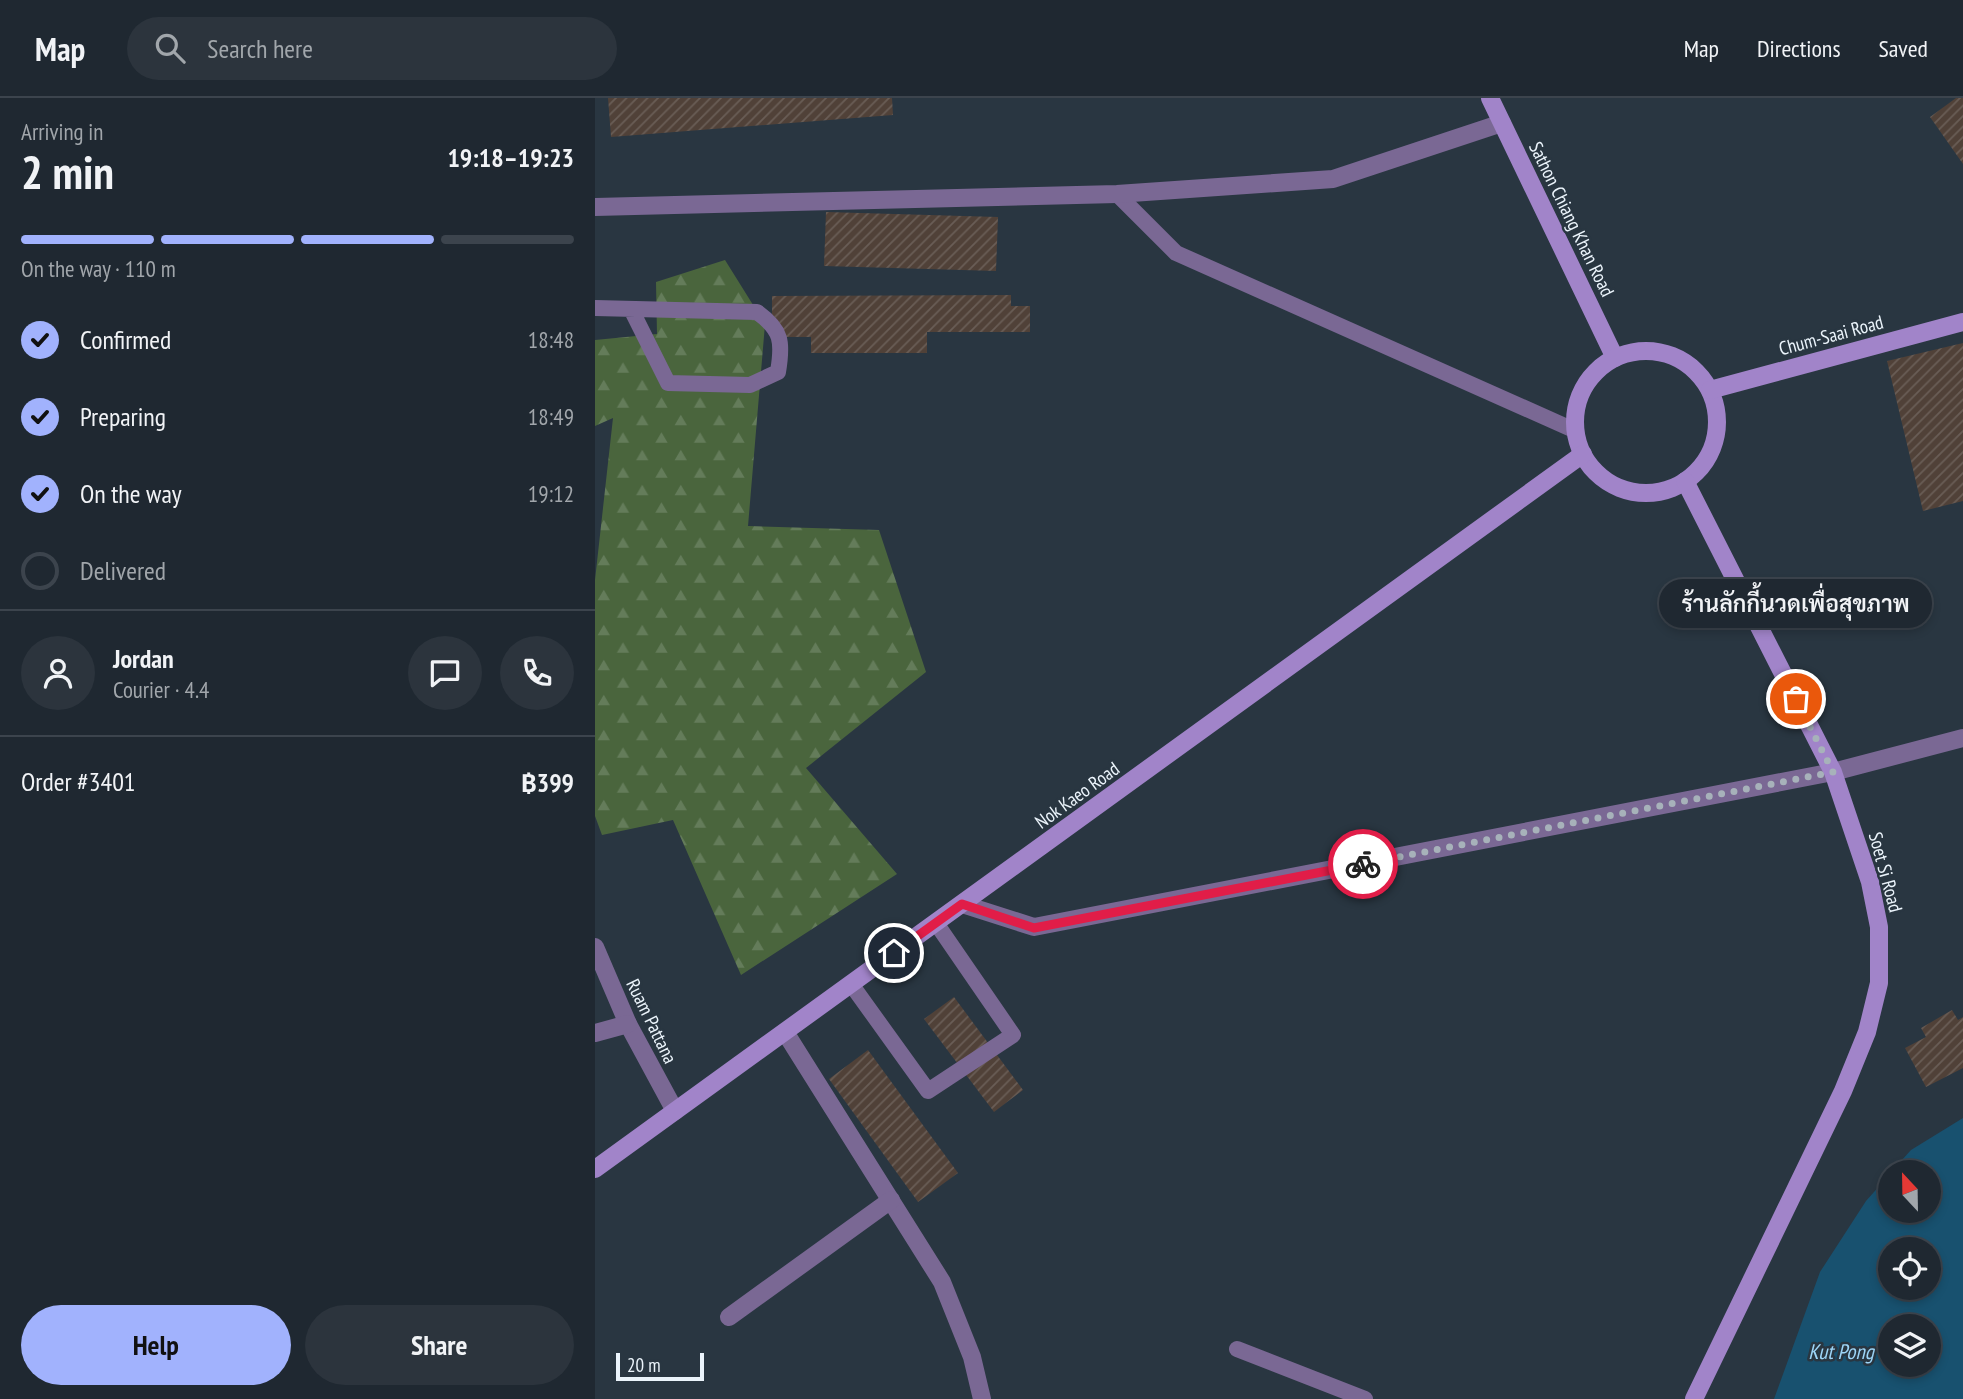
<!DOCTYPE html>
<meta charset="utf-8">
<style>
:root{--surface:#1f2831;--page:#2c343d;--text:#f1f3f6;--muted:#a1a6ab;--line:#3c444d;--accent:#a1b2fd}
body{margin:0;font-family:"PT Sans Narrow",Sarabun,sans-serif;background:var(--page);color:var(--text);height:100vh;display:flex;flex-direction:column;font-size:26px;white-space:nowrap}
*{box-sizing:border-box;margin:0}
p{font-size:23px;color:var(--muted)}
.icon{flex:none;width:38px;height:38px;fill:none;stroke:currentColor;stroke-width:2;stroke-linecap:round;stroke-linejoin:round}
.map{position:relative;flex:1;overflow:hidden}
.side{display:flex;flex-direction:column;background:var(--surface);width:595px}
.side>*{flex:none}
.needle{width:46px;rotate:338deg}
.tools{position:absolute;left:1283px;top:1062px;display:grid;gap:14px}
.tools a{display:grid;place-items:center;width:63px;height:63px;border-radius:50%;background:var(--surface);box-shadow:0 4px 10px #0003,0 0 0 2px var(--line);font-size:35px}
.scale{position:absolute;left:21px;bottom:18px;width:88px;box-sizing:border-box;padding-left:7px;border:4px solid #ebf4fb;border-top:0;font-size:19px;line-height:24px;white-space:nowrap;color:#ebf4fb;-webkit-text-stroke:5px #293641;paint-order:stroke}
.pin{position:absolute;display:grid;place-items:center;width:60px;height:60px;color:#fff;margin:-30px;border:4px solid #fff;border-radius:50%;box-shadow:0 2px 7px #0007}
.courier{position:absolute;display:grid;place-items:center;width:70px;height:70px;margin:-35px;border:5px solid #e11d48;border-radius:50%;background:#fff;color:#222;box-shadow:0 2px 9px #0007}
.bubble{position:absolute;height:49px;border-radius:24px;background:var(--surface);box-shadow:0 4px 10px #0003,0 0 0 2px var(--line);font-size:23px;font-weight:600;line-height:49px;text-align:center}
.headline em{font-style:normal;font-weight:600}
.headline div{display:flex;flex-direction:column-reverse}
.headline{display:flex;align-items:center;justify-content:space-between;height:119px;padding:0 21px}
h1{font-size:46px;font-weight:600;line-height:52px}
.bar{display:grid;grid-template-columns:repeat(4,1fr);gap:10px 7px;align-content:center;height:84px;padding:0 21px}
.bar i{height:9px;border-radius:5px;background:var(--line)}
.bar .current{background:var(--accent)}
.bar p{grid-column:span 4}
.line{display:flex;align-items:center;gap:18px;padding:0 21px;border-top:2px solid var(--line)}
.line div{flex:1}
.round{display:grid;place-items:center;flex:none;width:74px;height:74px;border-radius:37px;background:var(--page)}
ol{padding:0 21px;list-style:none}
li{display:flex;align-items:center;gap:21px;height:77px}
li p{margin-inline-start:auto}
li .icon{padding:7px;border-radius:50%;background:var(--accent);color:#111;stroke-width:4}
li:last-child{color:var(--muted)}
li i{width:38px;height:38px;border:4px solid var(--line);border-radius:50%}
.button{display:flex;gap:14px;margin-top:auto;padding:14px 21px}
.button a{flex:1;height:80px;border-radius:42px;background:var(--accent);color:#111;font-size:28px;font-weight:600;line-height:80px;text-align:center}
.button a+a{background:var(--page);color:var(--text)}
header{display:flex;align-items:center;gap:42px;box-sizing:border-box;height:98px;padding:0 35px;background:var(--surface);border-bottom:2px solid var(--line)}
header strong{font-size:33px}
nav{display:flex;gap:38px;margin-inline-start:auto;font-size:24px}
.search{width:490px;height:63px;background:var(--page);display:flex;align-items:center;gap:18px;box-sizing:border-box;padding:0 24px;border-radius:38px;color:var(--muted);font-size:26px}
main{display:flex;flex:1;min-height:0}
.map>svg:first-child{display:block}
</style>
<header>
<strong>Map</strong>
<div class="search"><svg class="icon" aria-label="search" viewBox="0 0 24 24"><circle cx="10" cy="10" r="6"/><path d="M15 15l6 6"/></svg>Search here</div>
<nav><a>Map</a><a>Directions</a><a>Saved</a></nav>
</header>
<main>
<section class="side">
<div class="headline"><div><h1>2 min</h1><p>Arriving in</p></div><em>19:18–19:23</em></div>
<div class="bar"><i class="current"></i><i class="current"></i><i class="current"></i><i></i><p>On the way · 110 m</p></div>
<ol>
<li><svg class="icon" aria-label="check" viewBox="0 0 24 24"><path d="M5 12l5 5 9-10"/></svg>Confirmed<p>18:48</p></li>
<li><svg class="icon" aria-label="check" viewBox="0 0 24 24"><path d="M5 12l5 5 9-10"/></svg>Preparing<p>18:49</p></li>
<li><svg class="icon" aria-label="check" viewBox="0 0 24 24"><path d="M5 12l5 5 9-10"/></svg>On the way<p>19:12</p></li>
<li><i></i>Delivered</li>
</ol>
<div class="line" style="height:126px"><a class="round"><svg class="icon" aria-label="person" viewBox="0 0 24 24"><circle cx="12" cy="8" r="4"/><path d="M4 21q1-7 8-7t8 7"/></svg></a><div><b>Jordan</b><p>Courier · 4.4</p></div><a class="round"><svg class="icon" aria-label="chat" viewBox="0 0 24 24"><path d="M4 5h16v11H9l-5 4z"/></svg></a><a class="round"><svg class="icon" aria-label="phone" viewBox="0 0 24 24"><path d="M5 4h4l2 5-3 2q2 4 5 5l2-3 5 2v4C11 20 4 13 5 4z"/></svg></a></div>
<div class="line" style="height:91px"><div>Order #3401</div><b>฿399</b></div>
<div class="button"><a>Help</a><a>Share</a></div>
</section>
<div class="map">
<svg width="1368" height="1301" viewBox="0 0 1368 1301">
<defs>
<pattern id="forest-firs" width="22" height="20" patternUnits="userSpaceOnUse" patternTransform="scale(1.75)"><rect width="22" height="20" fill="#4a653d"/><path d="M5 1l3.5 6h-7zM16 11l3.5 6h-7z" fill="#647c5a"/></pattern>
<pattern id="building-hatch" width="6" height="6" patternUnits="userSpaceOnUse" patternTransform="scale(1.75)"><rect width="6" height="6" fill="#504138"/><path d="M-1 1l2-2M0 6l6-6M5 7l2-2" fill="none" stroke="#695d56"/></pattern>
</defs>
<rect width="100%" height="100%" fill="#293641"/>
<polygon fill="url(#forest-firs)" points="130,162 170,226 153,428 284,432 331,574 211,670 302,776 146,877 78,722 7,737 0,718 0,482 18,320 0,328 0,242 62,236 61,184"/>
<path fill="#18516f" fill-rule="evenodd" d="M1368,1020V1301H1179L1225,1174L1271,1103L1295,1076V1113H1334V1074H1296L1316,1052ZM1295,1152H1334V1190H1295ZM1295,1228H1334V1267H1295Z"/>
<g fill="url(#building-hatch)">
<polygon points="13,0 297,0 298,17 16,39"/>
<polygon points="1361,0 1368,0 1368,66 1335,19"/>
<polygon points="231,114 403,119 401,173 229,168"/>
<polygon points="416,197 416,208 435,208 435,234 332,234 332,255 216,255 216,239 177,239 177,198"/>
<polygon points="1368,245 1368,403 1328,413 1292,263"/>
<polygon points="359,899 428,992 399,1014 329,921"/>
<polygon points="1357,912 1363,922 1368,919 1368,970 1331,989 1310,950 1331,939 1326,930"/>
<polygon points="273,952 363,1075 323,1104 234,981"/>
</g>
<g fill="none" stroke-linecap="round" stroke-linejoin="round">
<g stroke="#7a6894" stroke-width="16">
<polyline points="522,96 581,155 981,333"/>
<path d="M0,210L162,214C187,232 188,244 183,274L155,287L73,285L36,211"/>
<polyline points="256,886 333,993 418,937 341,825"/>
<polyline points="642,1251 770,1301"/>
</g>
<g stroke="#7a6894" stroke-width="18">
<polyline points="0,109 522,96 738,81 907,25"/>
<polyline points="367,806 439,829 1238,674 1368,640"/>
<polyline points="0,849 33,926 80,1013"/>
<polyline points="190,934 347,1184 377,1259 387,1301"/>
<polyline points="0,935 33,926"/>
<polyline points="134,1219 296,1102"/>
</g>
<g stroke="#a184c9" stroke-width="18">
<polyline points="895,0 1020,260"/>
<circle cx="1051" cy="324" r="71"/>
<polyline points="1115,292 1368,224"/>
<polyline points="1090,383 1238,674 1275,784 1284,829 1284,885 1272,934 1248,993 1099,1301"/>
<polyline points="0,1071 988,356"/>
</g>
</g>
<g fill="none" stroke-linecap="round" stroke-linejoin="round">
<polyline stroke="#a7b2ba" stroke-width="7" stroke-dasharray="0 12.6" points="768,766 1238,674 1201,601"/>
<polyline stroke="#e11d48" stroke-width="9" points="299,855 367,806 439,830 768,766"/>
</g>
<g text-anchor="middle" stroke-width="5" stroke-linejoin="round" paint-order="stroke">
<g font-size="19" fill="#ebf4fb" stroke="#293641">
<text transform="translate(977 121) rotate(64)" y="7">Sathon Chiang Khan Road</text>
<text transform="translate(1236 237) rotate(-15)" y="7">Chum-Saai Road</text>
<text transform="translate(482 697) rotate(-36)" y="7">Nok Kaeo Road</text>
<text transform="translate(1291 774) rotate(75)" y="7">Soet Si Road</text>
<text transform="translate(57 923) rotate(64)" y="7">Ruam Pattana</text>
</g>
<g font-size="21" font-style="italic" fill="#9dd5f7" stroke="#293641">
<text x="1246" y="1261">Kut Pong</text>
</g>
</g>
</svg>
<div class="tools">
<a><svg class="needle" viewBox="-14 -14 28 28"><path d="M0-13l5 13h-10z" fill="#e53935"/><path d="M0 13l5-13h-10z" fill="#a1a6ab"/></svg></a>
<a><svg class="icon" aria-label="locate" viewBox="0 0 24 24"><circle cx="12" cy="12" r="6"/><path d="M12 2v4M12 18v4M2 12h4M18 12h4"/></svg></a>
<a><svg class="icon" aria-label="layers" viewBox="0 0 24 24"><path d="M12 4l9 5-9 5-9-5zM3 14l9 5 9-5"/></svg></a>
</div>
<div class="scale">20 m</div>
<div class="pin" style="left:1201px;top:601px;background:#ea580c"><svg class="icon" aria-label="bag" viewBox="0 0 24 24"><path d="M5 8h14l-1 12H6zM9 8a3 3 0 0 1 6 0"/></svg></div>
<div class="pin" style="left:299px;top:855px;background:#1f2937"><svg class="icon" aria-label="home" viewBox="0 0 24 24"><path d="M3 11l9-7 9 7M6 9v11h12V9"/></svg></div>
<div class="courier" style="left:768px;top:766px"><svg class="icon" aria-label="bike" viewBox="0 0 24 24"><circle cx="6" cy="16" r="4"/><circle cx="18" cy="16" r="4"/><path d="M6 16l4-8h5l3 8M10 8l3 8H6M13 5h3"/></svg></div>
<div class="bubble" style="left:1064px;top:481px;width:273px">ร้านลักกี้นวดเพื่อสุขภาพ</div>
</div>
</main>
